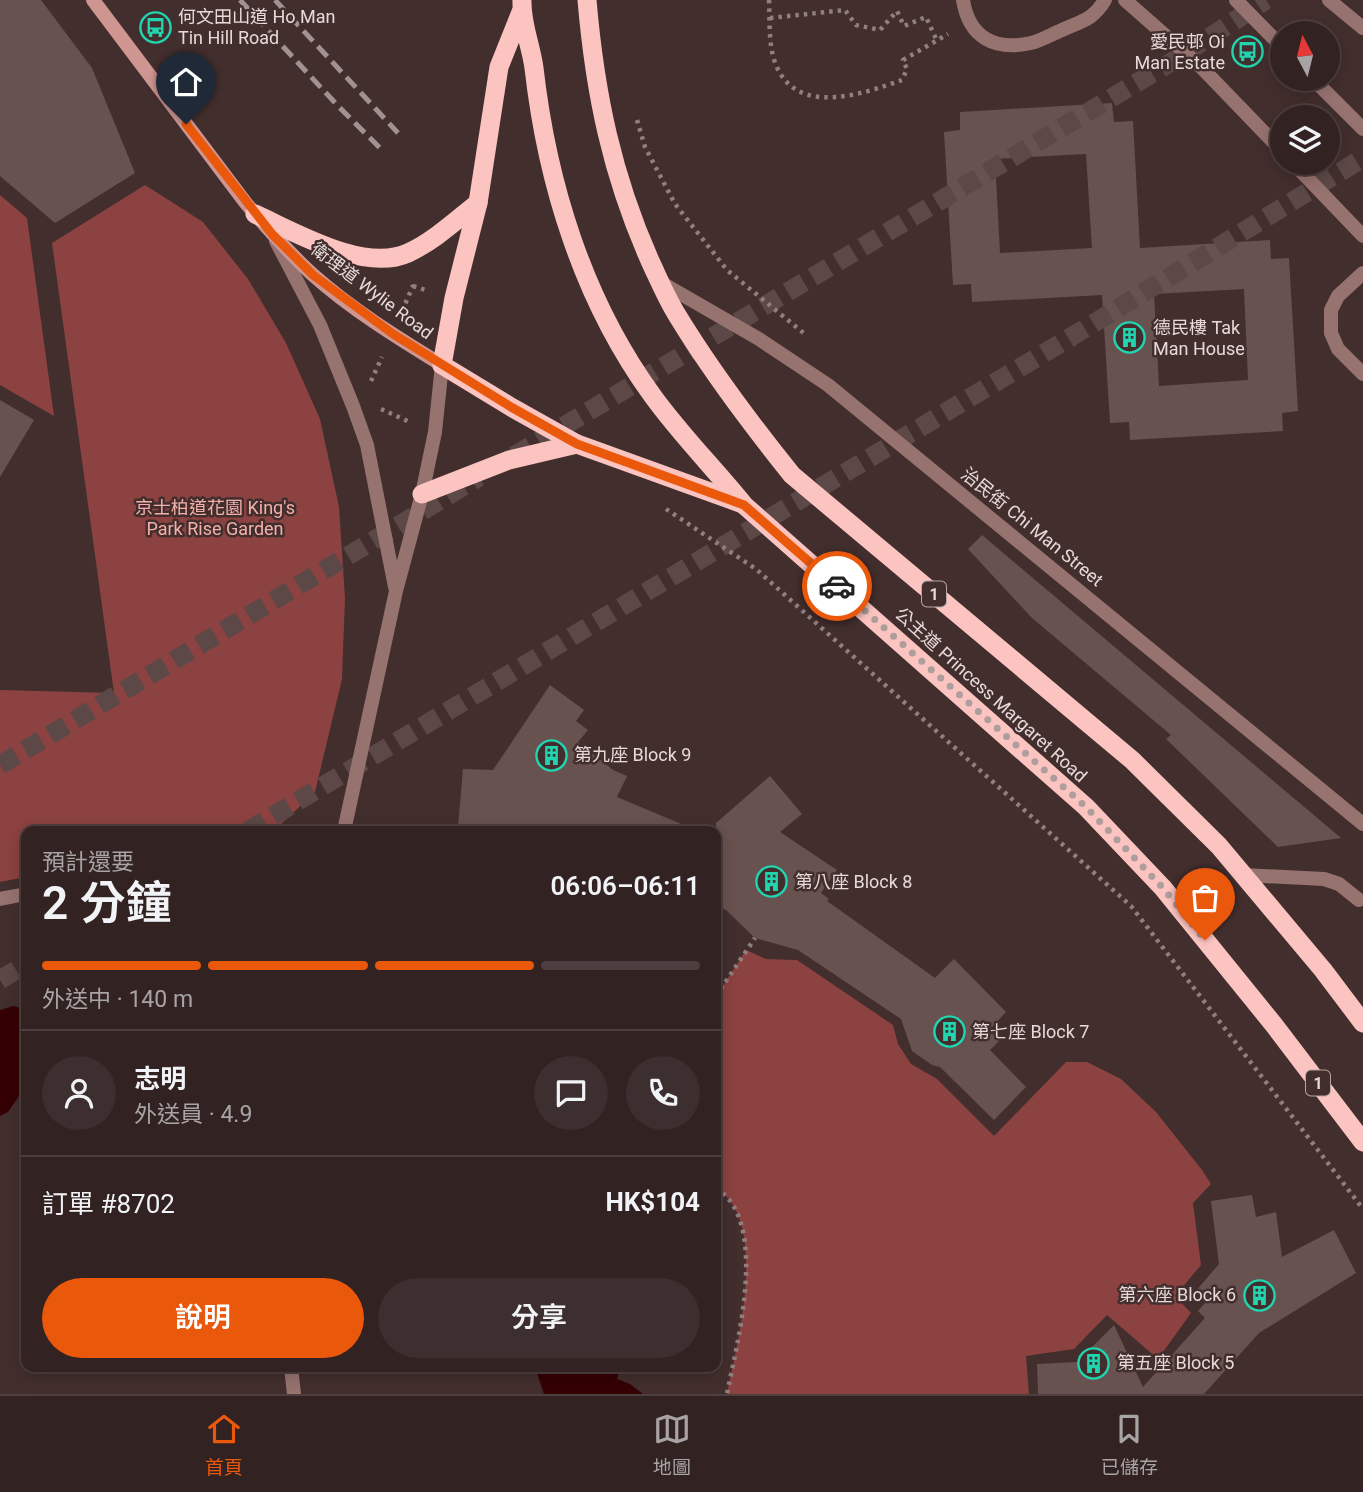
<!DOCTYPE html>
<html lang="zh-TW">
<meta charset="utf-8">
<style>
:root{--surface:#322222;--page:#3d2f2f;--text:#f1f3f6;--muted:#a8a4a5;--line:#4d3f40;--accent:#ea580c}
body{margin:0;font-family:Roboto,"Noto Sans TC",sans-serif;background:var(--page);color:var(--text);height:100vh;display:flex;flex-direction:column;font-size:26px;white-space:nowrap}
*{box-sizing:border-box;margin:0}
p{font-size:23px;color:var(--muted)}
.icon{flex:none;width:38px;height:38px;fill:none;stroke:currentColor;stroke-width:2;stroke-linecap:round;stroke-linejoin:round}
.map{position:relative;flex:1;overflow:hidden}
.panel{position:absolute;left:21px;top:826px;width:700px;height:546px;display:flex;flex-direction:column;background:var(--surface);border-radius:14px;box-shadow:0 4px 18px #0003,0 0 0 2px var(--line)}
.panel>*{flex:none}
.needle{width:46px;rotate:353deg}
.buttons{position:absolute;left:1270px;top:21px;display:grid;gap:14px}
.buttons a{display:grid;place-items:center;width:70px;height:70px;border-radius:50%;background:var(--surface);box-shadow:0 4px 18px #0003,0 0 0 2px var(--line);font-size:35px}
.pin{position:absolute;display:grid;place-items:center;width:60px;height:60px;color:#fff;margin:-72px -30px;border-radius:50% 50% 50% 0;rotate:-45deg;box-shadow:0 0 7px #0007}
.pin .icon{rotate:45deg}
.courier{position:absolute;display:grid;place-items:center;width:70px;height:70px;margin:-35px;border:5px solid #ea580c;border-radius:50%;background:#fff;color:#222;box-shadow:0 2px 9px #0007}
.overview em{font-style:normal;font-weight:600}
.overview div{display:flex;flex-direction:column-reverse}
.overview{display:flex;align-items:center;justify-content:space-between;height:119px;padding:0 21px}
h1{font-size:46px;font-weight:600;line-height:52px}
.bar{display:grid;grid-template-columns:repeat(4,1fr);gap:10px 7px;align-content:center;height:84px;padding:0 21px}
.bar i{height:9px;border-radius:5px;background:var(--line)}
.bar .selected{background:var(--accent)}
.bar p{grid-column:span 4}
.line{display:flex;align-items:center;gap:18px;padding:0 21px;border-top:2px solid var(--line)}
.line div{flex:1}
.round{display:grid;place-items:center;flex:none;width:74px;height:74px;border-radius:37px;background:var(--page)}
.button{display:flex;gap:14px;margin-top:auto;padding:14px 21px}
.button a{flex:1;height:80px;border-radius:42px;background:var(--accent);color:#fff;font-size:28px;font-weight:600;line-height:80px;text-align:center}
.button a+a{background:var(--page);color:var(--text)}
.tabs{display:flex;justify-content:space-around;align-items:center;height:98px;border-top:2px solid var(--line);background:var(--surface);font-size:19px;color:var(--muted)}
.tabs a{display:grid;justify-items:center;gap:4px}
.tabs .selected{color:var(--accent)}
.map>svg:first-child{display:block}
</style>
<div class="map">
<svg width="1363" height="1394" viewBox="0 0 1363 1394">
<rect width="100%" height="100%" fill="#422e2d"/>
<g fill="#8c4240">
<polygon points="145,185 203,222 248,279 286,343 320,419 339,507 345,598 342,679 315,792 274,831 26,831 26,877 0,882 0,690 114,693 52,243"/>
<polygon points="0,195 27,218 54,416 0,385"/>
<path d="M746,950L766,959L797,960L893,1025L898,1044L911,1064L937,1079L994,1136L1066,1062H1087L1121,1079L1156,1112L1202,1170L1211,1184L1193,1203L1201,1265L1175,1296L1191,1313L1158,1359L1107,1315L1074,1349L1026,1356L1029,1394H727C737,1343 770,1221 716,1188V996Z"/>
</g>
<g fill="#340004">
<polygon points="14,1006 26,1010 26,1086 8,1112 0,1116 0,1010"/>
<path d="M535,1367H643C635,1372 628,1371 620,1368L617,1379L630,1384L643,1394H544Z"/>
</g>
<g fill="#685250" fill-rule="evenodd">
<polygon points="0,0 41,0 92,68 135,173 55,223 0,176"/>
<path d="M1112,103L1114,122L1133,121L1140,248L1270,240L1271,259L1289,258L1298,411L1282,413L1283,431L1130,440L1129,422L1110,423L1102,295L972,302L971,284L953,285L944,132L960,130V112ZM1086,154L1092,248L1000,253L995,159ZM1244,289L1248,380L1159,386L1154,294Z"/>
<polygon points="0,400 34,420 0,477"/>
<polygon points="982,535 1341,838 1278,847 1166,739 1171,735 1032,618 968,549"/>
<polygon points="550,685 584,710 576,721 588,730 578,742 613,770 627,776 617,797 698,831 514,831 458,827 463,769 493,770"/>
<polygon points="770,776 802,814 780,832 837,870 821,893 829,899 827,901 935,978 954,959 1006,1012 991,1028 1001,1039 990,1050 1026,1087 994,1120 940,1067 932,1065 912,1051 901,1019 798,950 755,938 726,910 716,905 716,823"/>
<polygon points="1252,1195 1256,1217 1276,1212 1282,1257 1334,1230 1356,1273 1259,1333 1204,1394 1038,1394 1037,1364 1077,1362 1114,1325 1143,1387 1205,1318 1198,1311 1206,1302 1195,1292 1219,1264 1211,1201"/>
</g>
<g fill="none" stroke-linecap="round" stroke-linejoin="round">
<g stroke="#5b4847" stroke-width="19" stroke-dasharray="19 10" stroke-linecap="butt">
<polyline points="514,456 1178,58 1266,0"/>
<polyline points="0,765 479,477"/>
<polyline points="248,831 1086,328 1363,158"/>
<polyline points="0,980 26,964"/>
</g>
<g stroke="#907f7e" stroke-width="4.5" stroke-dasharray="3.5 5" stroke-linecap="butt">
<path d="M769,0C770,21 768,46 776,65C797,117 863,94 902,80L907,69L903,60L948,34"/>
<polyline points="770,18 845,10 856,25 880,30 897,11 904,26 926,17 937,41"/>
<polyline points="637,120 645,147 675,204 727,270 806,335"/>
<polyline points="413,286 429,291"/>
<polyline points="402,311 413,286 411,280"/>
<polyline points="371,381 382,357"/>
<polyline points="381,409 412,423"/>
<polyline points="666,509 756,569 1131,906 1363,1209"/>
<polyline points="716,996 755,938"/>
<path d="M716,1188C770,1221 737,1343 727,1394"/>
</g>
<g stroke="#977370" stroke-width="14">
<path d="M963,0C969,38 995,51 1031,43C1041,41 1052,34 1062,30C1082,21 1093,20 1105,0"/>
<polyline points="1125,0 1201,67 1283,152"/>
<polyline points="1329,0 1363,28"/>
<polyline points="1293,163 1363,236"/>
<polyline points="1363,273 1338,296 1331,310 1331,333 1338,349 1363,374"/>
<polyline points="1244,875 1324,879 1339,884 1359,900"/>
</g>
<g stroke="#977370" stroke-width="14">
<polyline points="660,282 759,339 828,385 1363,824"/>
<polyline points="0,899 26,894"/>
</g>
<g stroke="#977370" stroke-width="14">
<polyline points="1236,0 1283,48"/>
<polyline points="1313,79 1363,129"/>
<polyline points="276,241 320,325 353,406 367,445 395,587"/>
<polyline points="344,831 396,591 422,494 435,432 442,365"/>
<polyline points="291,1367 294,1394"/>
</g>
<path stroke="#cf9591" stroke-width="14" d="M93,0L245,202C266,227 288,252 312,274C351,309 398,338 442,365"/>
<g stroke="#fcc4c0" stroke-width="19">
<path d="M522,0C521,23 531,45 534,68C547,183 583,300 652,395C680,434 714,468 744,505L1086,807L1163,888L1274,1025L1363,1142"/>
<path d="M587,0C595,94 612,176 651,263C659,280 667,299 677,315C711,371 751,424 792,475L1132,760L1219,846L1323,970L1363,1023"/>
<polyline points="521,12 499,67 478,203 454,298 442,365 511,407 577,444 743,504"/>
<path d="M255,214C295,232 364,273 408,253C434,241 455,221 478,203"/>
<polyline points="422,494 509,460 577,444"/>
</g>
<g stroke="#a19190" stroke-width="5" stroke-dasharray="14 7" stroke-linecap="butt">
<polyline points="240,0 338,106 380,148"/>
<polyline points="275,0 398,133"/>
</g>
</g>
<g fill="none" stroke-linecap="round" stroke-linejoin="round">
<polyline stroke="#ad9d9c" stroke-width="7" stroke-dasharray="0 12.6" points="837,586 1086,807 1163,888 1205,940"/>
<polyline stroke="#ea580c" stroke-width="9" points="186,124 272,234 313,275 393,334 511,407 577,444 744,505 837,586"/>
</g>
<defs>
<symbol id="bus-ring" viewBox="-11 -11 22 22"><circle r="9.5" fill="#422e2d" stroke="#20d5b0" stroke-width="1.5"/><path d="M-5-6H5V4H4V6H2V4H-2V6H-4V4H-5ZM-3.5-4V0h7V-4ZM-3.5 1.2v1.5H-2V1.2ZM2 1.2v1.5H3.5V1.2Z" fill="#20d5b0"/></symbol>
<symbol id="building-ring" viewBox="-11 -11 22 22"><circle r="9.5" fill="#422e2d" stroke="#20d5b0" stroke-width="1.5"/><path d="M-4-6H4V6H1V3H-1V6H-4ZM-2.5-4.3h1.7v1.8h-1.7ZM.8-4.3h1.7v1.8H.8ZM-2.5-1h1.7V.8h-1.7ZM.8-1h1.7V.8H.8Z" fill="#20d5b0"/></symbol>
</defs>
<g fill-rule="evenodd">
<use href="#bus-ring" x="138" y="10" width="35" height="35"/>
<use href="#bus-ring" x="1230" y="34" width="35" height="35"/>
<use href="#building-ring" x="1112" y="320" width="35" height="35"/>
<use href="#building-ring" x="534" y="738" width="35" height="35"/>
<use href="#building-ring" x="754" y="864" width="35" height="35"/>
<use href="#building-ring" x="932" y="1014" width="35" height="35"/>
<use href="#building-ring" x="1242" y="1278" width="35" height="35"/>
<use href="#building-ring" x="1076" y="1346" width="35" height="35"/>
</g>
<g text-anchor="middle" stroke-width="5" stroke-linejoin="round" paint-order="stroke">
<g fill="#422e2d" stroke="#b5a6a5" stroke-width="2">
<rect x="922" y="581.5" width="24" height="25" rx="5"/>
<rect x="1306" y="1070.5" width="24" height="25" rx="5"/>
</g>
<g font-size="16" font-weight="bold" fill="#e6d9d8">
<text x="934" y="600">1</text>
<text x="1318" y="1089">1</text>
</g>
<g font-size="18" fill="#e6d9d8" stroke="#422e2d" text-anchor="start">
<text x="178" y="23">何文田山道 Ho Man<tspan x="178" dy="21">Tin Hill Road</tspan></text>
<text x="1225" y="48" text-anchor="end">愛民邨 Oi<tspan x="1225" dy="21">Man Estate</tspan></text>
<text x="1153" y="334">德民樓 Tak<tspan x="1153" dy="21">Man House</tspan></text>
<text x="574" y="761">第九座 Block 9</text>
<text x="795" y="888">第八座 Block 8</text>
<text x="972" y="1038">第七座 Block 7</text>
<text x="1236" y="1301" text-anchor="end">第六座 Block 6</text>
<text x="1117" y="1369">第五座 Block 5</text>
</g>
<g font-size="18" fill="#e6d9d8" stroke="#422e2d">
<text transform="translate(372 291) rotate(37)" y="6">衛理道 Wylie Road</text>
<text transform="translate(1032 527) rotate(39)" y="6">治民街 Chi Man Street</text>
<text transform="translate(991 695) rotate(42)" y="6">公主道 Princess Margaret Road</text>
</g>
<g font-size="18" fill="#f3afaa" stroke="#422e2d">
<text x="215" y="514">京士柏道花園 King's<tspan x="215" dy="21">Park Rise Garden</tspan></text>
</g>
</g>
</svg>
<div class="buttons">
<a><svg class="needle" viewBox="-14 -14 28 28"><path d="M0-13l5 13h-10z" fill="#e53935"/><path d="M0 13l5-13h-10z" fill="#a8a4a5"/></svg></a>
<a><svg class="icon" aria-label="layers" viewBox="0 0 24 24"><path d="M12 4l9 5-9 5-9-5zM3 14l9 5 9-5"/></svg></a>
</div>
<div class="pin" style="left:1205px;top:940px;background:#ea580c"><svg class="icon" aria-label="bag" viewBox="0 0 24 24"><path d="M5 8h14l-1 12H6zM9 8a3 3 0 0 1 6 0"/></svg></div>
<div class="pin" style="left:186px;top:124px;background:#1f2937"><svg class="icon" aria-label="home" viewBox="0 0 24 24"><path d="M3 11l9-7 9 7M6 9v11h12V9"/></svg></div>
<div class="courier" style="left:837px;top:586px"><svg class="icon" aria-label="car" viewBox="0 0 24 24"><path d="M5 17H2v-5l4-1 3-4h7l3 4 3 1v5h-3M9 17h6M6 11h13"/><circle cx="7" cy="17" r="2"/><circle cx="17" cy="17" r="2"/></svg></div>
<section class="panel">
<div class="overview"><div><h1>2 分鐘</h1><p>預計還要</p></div><em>06:06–06:11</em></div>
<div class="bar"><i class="selected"></i><i class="selected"></i><i class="selected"></i><i></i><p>外送中 · 140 m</p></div>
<div class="line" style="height:126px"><a class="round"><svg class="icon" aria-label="person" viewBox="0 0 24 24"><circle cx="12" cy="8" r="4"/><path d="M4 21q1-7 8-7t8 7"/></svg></a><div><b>志明</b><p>外送員 · 4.9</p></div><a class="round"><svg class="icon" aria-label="chat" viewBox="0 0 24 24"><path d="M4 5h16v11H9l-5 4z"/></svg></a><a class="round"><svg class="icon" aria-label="phone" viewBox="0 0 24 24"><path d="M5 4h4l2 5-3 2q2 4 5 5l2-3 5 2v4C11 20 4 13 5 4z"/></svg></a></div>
<div class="line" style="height:91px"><div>訂單 #8702</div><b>HK$104</b></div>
<div class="button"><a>說明</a><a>分享</a></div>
</section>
</div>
<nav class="tabs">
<a class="selected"><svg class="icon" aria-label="home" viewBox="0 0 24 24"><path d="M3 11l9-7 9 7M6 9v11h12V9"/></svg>首頁</a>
<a><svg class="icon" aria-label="map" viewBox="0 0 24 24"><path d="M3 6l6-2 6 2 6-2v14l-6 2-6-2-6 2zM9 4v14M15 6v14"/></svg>地圖</a>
<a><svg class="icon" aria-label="saved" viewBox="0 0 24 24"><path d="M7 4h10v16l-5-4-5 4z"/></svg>已儲存</a>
</nav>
